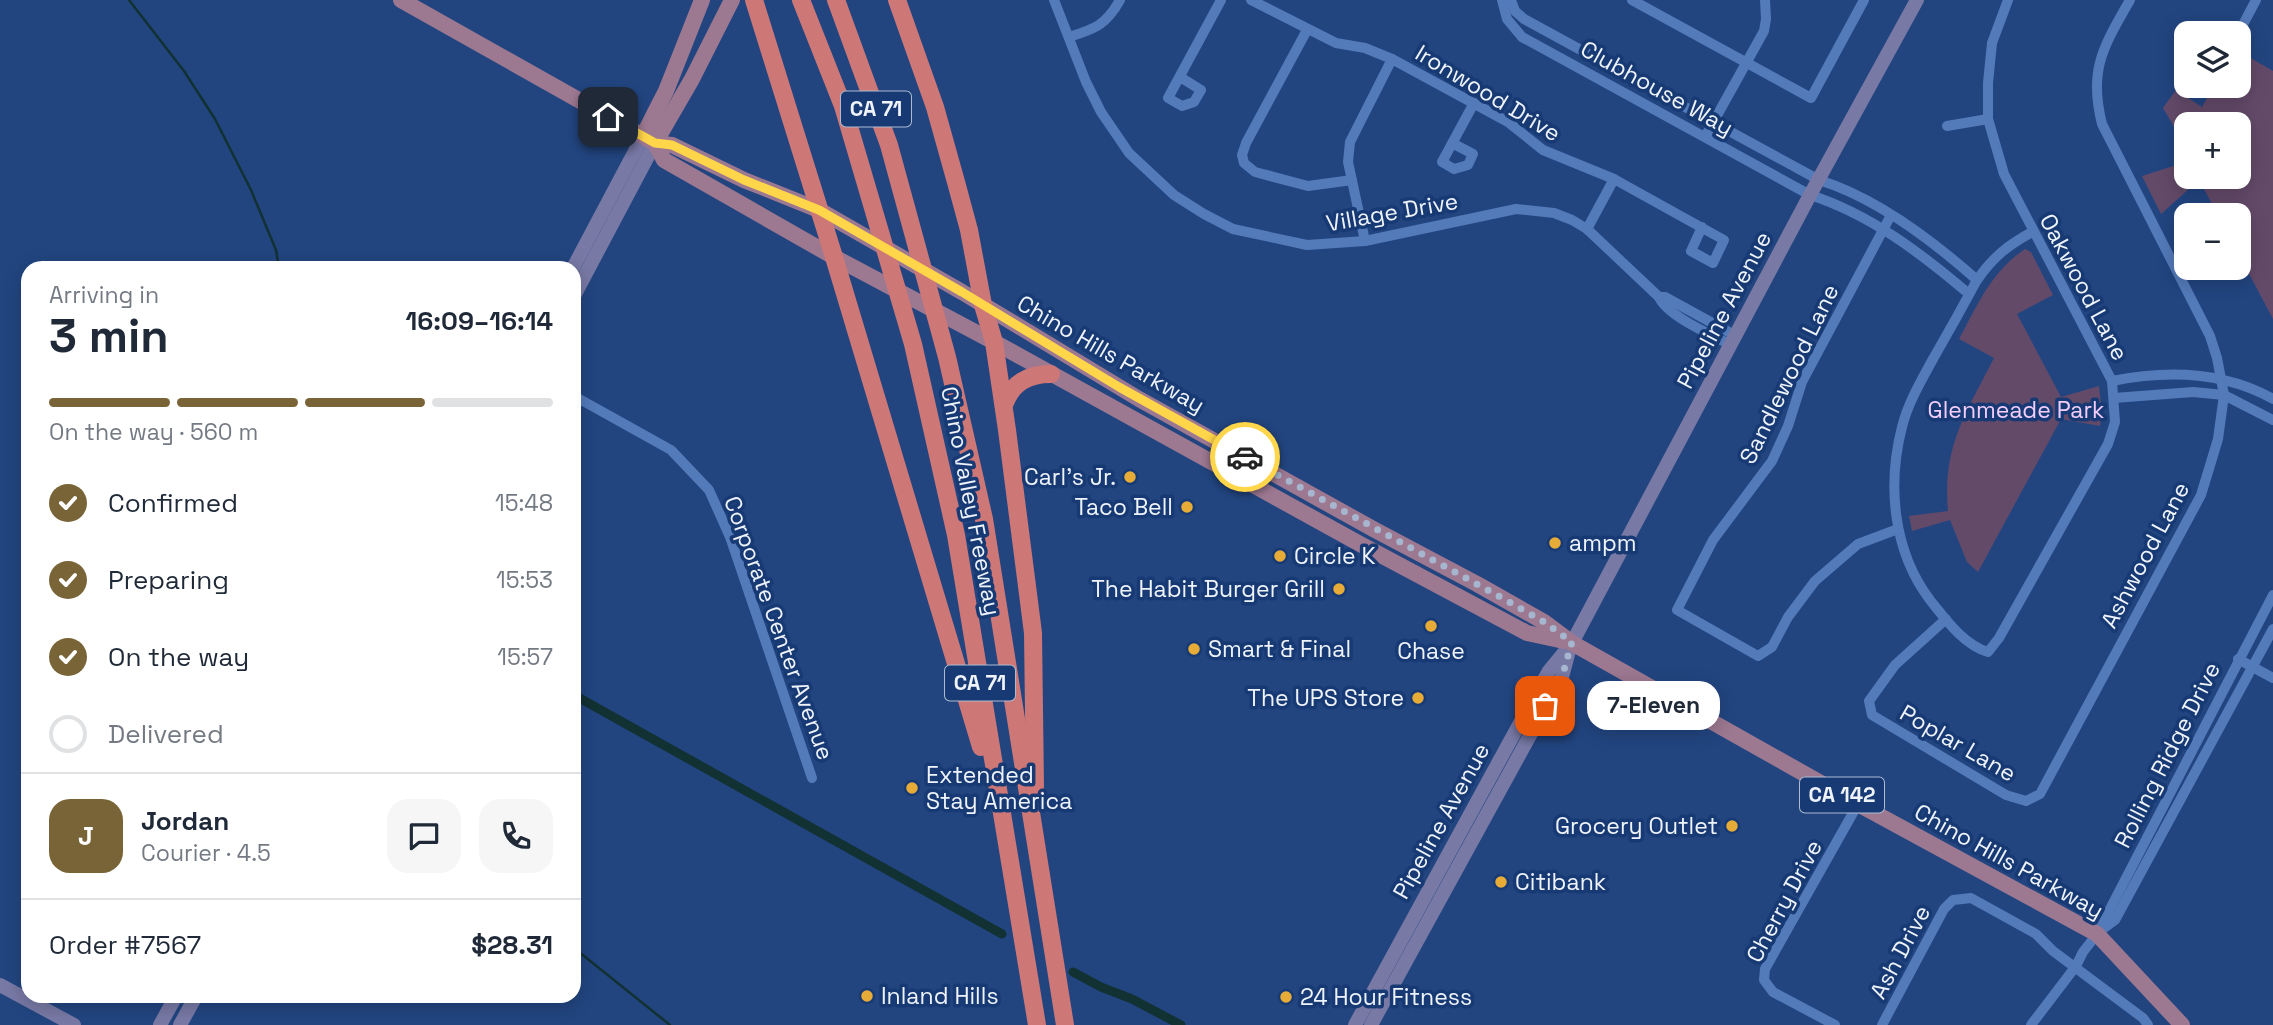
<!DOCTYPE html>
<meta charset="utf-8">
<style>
:root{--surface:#fff;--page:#f6f6f7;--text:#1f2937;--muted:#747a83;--line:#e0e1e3;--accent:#796437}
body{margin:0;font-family:"Space Grotesk",sans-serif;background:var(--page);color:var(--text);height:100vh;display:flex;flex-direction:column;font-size:26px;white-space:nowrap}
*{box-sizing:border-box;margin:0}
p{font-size:23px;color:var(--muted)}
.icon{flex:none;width:38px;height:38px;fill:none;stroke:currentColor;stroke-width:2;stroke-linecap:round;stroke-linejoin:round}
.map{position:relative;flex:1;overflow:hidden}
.panel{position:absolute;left:21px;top:261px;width:560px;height:742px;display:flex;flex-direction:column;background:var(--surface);border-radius:21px;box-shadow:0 4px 18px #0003}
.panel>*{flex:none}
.fabs{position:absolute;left:2174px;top:21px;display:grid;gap:14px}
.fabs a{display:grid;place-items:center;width:77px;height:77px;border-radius:14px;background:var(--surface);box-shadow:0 4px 18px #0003;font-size:35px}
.pin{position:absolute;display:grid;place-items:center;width:60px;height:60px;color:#fff;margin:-30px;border-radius:14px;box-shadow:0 4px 10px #0006}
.courier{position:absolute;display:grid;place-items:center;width:70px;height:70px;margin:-35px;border:5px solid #ffd54a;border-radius:50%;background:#fff;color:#222;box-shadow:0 2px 9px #0007}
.bubble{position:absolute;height:49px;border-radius:21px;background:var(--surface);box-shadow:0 4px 18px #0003;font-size:23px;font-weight:600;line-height:49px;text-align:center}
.head em{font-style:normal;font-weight:600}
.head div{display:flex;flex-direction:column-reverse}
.head{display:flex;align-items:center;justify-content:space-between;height:119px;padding:0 28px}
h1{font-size:46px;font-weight:600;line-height:52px}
.bar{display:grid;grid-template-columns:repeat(4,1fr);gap:10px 7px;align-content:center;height:84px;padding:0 28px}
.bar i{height:9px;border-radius:5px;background:var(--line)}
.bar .active{background:var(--accent)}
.bar p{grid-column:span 4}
.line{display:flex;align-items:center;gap:18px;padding:0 28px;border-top:2px solid var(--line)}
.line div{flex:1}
.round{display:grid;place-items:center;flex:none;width:74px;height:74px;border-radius:21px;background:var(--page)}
ol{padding:0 28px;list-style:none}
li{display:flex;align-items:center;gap:21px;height:77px}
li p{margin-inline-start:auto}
li .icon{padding:7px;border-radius:50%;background:var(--accent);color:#fff;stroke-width:4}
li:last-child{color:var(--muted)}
li i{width:38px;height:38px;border:4px solid var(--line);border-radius:50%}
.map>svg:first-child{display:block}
</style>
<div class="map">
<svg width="2273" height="1025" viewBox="0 0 2273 1025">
<rect width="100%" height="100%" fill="#224580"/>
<g fill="#634a69">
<polygon points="2249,57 2273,71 2273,319 2238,253 2238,215 2218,215 2199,180 2161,214 2142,176 2186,162 2186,177 2238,177 2238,124 2186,124 2186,153 2176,130 2163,108 2176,90 2202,107 2214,86 2238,86 2238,69"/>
<path d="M2025,249L2031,252L2053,295L2017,314L2061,397L2099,386L2102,414L2100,426L2061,419L1978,572L1967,562L1950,520L1912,531L1909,516L1948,511C1942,447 1966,413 1994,358L1959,339C1978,304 1991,272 2025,249Z"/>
</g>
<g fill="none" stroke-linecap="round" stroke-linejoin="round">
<g stroke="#123133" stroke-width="2.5">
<polyline points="129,0 184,71 215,119 251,190 276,250 279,268"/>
<polyline points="574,948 670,1025"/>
</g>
<g stroke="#123133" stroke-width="9">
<polyline points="574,695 1002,934"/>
<polyline points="1073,972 1101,987 1132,999 1181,1025"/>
</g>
<g stroke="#537ab9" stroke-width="10">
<path d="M1054,0L1086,82L1101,112L1129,153L1174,195L1204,214L1233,229L1307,245L1365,241L1516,209L1554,213L1572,220L1587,229L1659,297C1667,316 1712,335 1731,345"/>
<polyline points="1251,0 1336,43 1365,48 1392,59 1508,122 1543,150 1614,179 1724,240 1713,263 1691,251 1702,227"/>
<path d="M1502,0L1507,19L1522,37L1810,195C1870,214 1922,254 1969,294"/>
<path d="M1511,0L1515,11L1524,19L1819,180C1877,198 1932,240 1977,280"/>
<polyline points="1632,0 1811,98 1864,0"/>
<path d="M2008,0L1992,43L1988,83V119L2004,174L2112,381L2115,422L2108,444L1999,638L1988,652C1964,645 1946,620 1930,600C1893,551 1887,485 1902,427C1908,403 1921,381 1933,359C1948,333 1963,306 1977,280C1994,256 2008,245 2034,231"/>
<polyline points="1307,30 1246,143 1242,155 1244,163 1255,172 1308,186 1352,180"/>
<polyline points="2238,34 2256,0"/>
<path d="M1069,37C1095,29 1106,25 1120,0"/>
<polyline points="1180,77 1201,90 1194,102 1182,106 1168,98 1221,0"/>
<polyline points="1947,126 1988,119"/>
<polyline points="1705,137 1764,31 1766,19 1765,0"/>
<polyline points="1452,143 1473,154 1468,165 1454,169 1442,162 1474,103"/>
<polyline points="1891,215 1802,382 1788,426 1772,461 1713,540 1677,610 1758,656 1772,647 1788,617 1815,581 1858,544 1898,529"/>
<polyline points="1587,229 1614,179"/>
<polyline points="1365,241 1348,162 1350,142 1392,59"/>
<polyline points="1659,297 1665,297 1736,336"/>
<path d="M2112,381C2167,370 2223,371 2273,399"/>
<polyline points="574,396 671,450 709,490 730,537 812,778"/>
<polyline points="2114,398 2193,392 2224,395 2273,420"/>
<path d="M1946,619L1895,665L1869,701L1872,715L2006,795L2026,801L2040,794L2201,495L2218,439L2224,395L2217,358L2210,336L2102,124C2088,69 2104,46 2130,0"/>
<polyline points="2238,659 2273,678"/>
<polyline points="2100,931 2115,920 2273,629"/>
<polyline points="1835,1025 1773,992 1764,980 1765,969 1858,804"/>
<polyline points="1882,1025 1944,909 1953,900 1971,898 2036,934 2053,951 2143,1018 2148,1025"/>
<polyline points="2031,1025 2076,966 2083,952 2097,934 2273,595"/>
</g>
<g stroke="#7879a5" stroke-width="14">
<polyline points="573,268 643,136"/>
<polyline points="574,296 655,143"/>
<polyline points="0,985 74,1025"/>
<polyline points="160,1025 176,996"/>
<polyline points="180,1025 196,996"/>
<polyline points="1355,1025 1532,701 1549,671 1572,643 1810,195 1917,0"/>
<polyline points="1371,1025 1562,677 1569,651"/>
</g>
<g stroke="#9d7891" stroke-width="16">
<polyline points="401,0 655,143 672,145 744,180 819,210 962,292 1139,399 1375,530 1477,584 1544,622 1572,643 1858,804 2097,934 2182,1025"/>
<polyline points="643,136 666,91 702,0"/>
<polyline points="655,143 664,160 834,257 994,342 1360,544 1527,633 1564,641"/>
<polyline points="655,143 692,79 732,0"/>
</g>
<g stroke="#ce7777" stroke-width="18">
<polyline points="754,0 834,257 981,747"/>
<polyline points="801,0 843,106 913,344 956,535 1037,1025"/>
<polyline points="836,0 889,145 947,357 984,519 1065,1025"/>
<polyline points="897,0 935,107 956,182 969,230 983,305 994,342 1007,430 1033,633 1035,787"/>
<path d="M1004,405C1012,383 1028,374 1051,374"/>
</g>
</g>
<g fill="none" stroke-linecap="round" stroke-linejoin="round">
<polyline stroke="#a7b6cf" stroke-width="7" stroke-dasharray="0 12.6" points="1245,457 1495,594 1544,622 1572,642 1562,677 1545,706"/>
<polyline stroke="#ffd54a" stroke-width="9" points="608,117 655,143 672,145 744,180 819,210 962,292 1119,387 1245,457"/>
</g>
<g fill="#e7ac37" stroke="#173a74" stroke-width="2.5">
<circle cx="1130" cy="477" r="7"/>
<circle cx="1187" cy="507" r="7"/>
<circle cx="1555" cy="543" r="7"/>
<circle cx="1280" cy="556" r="7"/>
<circle cx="1339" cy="589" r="7"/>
<circle cx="1431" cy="626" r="7"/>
<circle cx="1194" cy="649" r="7"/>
<circle cx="1418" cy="698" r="7"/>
<circle cx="912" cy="788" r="7"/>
<circle cx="1732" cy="826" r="7"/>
<circle cx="1501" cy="882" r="7"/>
<circle cx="867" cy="996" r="7"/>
<circle cx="1286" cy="997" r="7"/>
</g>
<g text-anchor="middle" stroke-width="7" stroke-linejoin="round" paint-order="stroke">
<g fill="#173a74" stroke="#aebcd2" stroke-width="2">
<rect x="841" y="91.5" width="70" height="35" rx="5"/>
<rect x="945" y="665.5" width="70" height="35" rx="5"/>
<rect x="1800" y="777.5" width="84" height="35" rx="5"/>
</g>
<g font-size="21" font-weight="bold" fill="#eff3fa">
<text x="876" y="116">CA 71</text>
<text x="980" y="690">CA 71</text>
<text x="1842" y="802">CA 142</text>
</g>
<g font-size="23" fill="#eff3fa" stroke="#173a74">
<text transform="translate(1657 88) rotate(29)" y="8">Clubhouse Way</text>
<text transform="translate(1488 93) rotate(31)" y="8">Ironwood Drive</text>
<text transform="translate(1392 212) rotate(-10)" y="8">Village Drive</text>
<text transform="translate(2084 287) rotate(62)" y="8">Oakwood Lane</text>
<text transform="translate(1724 310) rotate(-62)" y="8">Pipeline Avenue</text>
<text transform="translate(1111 354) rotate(30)" y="8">Chino Hills Parkway</text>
<text transform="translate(1789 374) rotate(-64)" y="8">Sandlewood Lane</text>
<text transform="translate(971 501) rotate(79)" y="8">Chino Valley Freeway</text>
<text transform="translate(2145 555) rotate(-62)" y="8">Ashwood Lane</text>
<text transform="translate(779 628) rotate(70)" y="8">Corporate Center Avenue</text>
<text transform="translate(1958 743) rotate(30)" y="8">Poplar Lane</text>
<text transform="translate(2167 755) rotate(-63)" y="8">Rolling Ridge Drive</text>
<text transform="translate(1441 821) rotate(-61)" y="8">Pipeline Avenue</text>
<text transform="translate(2009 861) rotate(29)" y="8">Chino Hills Parkway</text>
<text transform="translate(1784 901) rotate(-62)" y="8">Cherry Drive</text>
<text transform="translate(1900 952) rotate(-62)" y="8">Ash Drive</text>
</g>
<g font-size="23" fill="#f3cefc" stroke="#173a74">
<text x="2016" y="418">Glenmeade Park</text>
</g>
<g font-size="23" fill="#eff3fa" stroke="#173a74" text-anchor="start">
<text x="1116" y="485" text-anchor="end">Carl's Jr.</text>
<text x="1173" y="515" text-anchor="end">Taco Bell</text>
<text x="1569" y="551">ampm</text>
<text x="1294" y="564">Circle K</text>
<text x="1325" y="597" text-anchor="end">The Habit Burger Grill</text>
<text x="1208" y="657">Smart &amp; Final</text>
<text x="1431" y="659" text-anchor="middle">Chase</text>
<text x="1404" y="706" text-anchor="end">The UPS Store</text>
<text x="926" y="783">Extended<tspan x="926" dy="26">Stay America</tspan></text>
<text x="1718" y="834" text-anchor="end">Grocery Outlet</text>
<text x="1515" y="890">Citibank</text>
<text x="881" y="1004">Inland Hills</text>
<text x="1300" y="1005">24 Hour Fitness</text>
</g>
</g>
</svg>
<div class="fabs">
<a><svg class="icon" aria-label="layers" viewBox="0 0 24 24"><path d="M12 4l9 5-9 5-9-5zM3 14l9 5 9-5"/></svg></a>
<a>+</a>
<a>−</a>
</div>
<div class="pin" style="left:1545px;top:706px;background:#ea580c"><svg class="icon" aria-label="bag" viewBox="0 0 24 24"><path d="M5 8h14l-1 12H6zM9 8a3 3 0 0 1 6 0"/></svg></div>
<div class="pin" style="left:608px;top:117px;background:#1f2937"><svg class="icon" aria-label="home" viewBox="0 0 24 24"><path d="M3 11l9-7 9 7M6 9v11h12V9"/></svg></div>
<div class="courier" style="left:1245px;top:457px"><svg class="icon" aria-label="car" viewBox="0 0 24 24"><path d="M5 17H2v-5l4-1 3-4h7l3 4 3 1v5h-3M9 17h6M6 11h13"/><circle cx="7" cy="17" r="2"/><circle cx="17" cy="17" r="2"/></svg></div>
<div class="bubble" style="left:1587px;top:681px;width:133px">7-Eleven</div>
<section class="panel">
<div class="head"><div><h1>3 min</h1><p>Arriving in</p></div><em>16:09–16:14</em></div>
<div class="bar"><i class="active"></i><i class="active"></i><i class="active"></i><i></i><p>On the way · 560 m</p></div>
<ol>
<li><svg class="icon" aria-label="check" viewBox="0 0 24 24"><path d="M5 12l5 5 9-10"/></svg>Confirmed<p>15:48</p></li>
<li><svg class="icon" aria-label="check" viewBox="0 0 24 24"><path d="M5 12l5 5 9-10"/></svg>Preparing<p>15:53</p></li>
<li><svg class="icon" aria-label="check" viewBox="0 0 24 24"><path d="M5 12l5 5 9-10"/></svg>On the way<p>15:57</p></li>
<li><i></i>Delivered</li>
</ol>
<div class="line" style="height:126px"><b class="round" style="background:var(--accent);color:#fff">J</b><div><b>Jordan</b><p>Courier · 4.5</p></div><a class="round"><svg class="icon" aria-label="chat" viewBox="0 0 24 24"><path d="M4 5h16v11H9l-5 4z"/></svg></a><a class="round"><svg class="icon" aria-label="phone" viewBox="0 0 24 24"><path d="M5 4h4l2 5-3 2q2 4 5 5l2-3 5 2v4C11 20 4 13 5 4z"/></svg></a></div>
<div class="line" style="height:91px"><div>Order #7567</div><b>$28.31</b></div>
</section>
</div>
